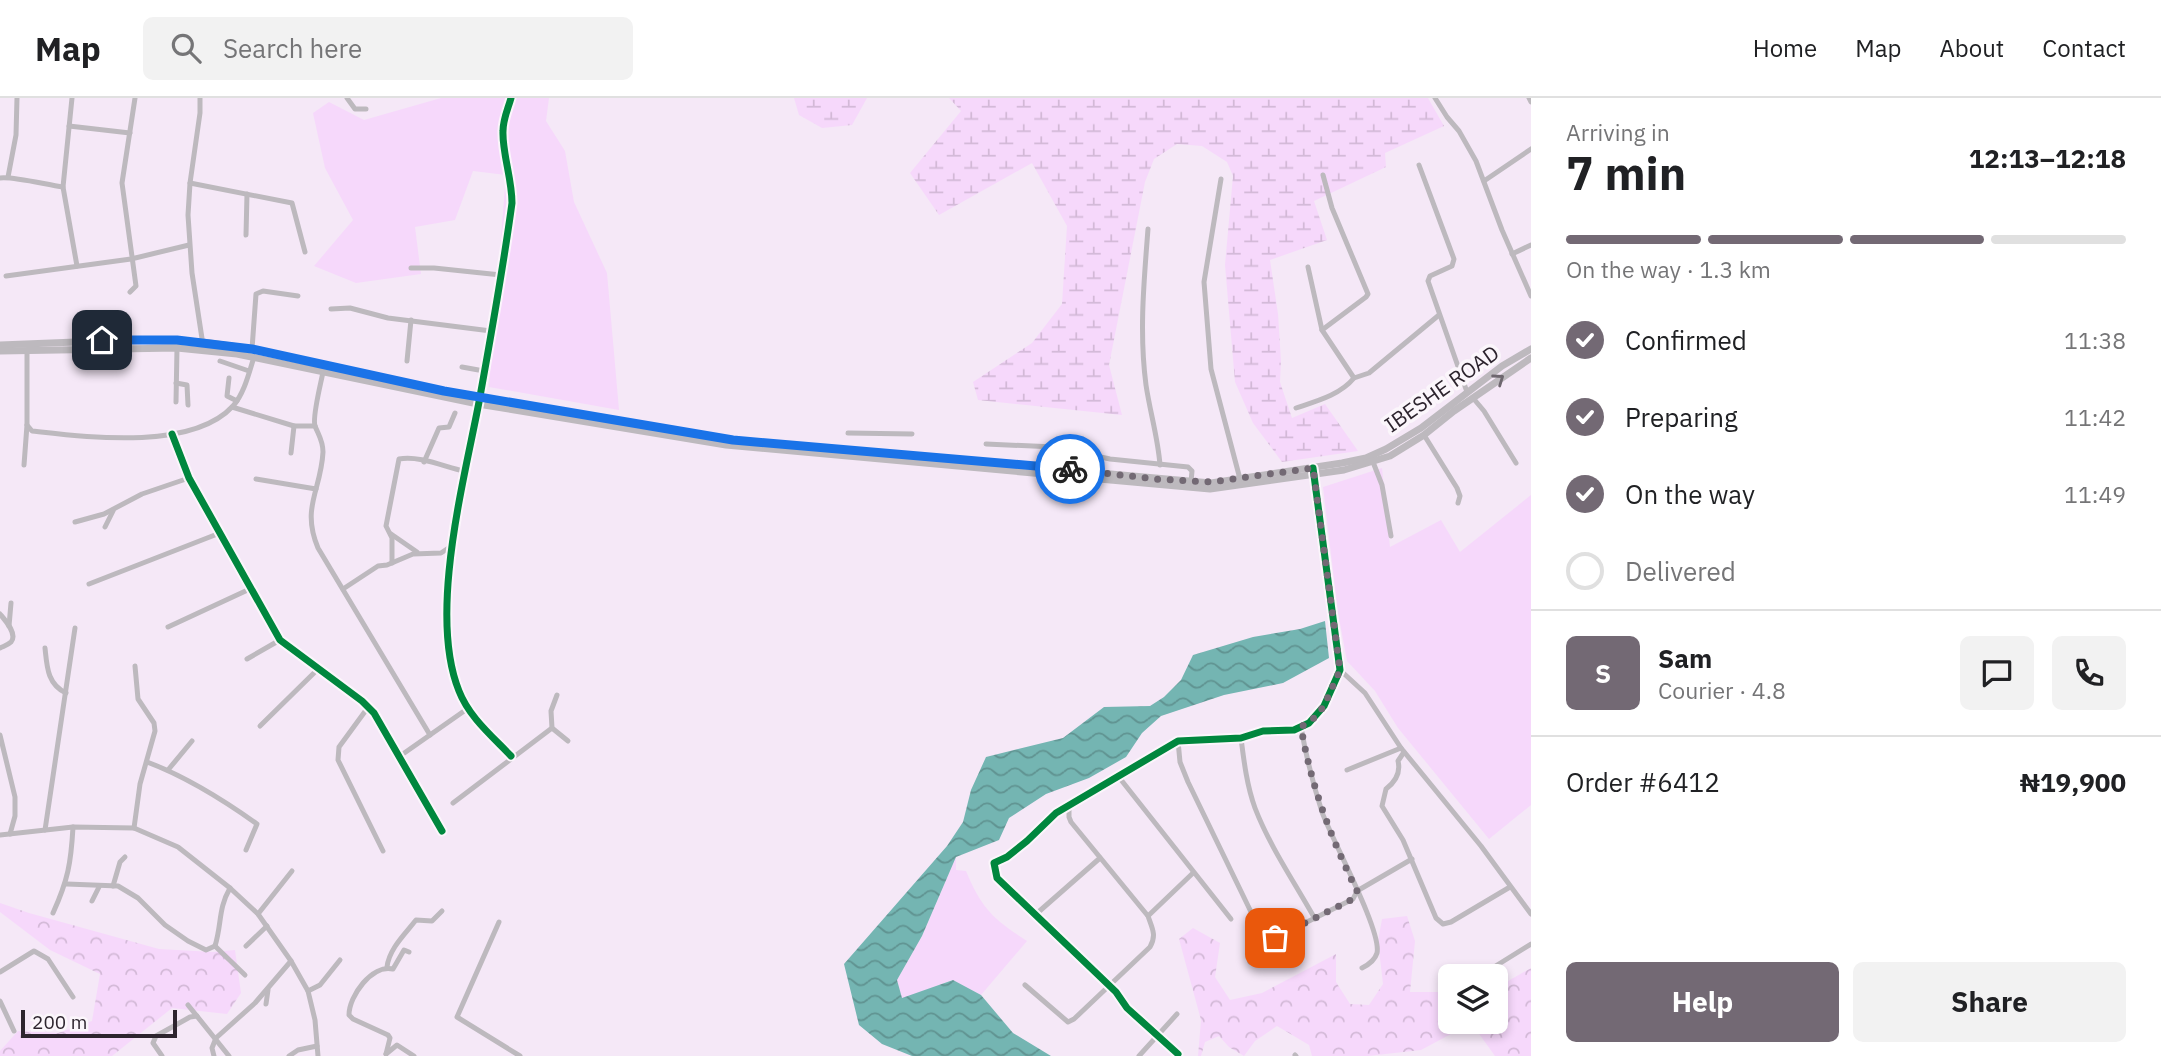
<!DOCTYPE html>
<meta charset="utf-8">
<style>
:root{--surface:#fff;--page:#f2f2f2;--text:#202124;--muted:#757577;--line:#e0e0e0;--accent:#736974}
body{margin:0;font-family:"IBM Plex Sans",sans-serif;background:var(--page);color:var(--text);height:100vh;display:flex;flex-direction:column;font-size:26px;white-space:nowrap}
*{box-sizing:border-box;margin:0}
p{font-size:23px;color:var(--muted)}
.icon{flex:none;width:38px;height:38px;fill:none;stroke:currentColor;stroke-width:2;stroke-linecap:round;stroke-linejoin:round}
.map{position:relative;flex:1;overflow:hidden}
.panel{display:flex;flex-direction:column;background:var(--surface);width:630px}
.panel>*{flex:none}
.fabs{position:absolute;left:1438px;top:866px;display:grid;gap:14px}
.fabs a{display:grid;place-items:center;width:70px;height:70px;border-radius:10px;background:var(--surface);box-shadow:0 4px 10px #0003;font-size:35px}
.scale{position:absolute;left:21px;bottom:18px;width:156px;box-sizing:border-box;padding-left:7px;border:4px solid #2d242e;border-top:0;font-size:19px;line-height:24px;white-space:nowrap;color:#2d242e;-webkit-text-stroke:5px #fbf6fb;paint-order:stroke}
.pin{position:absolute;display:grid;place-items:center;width:60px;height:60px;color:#fff;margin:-30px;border-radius:14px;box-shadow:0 4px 10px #0006}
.courier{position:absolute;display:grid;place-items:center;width:70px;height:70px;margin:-35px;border:5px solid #1a73e8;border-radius:50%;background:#fff;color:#222;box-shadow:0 2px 9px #0007}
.overview em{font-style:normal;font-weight:700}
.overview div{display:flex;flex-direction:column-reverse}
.overview{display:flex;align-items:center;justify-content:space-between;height:119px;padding:0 35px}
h1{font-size:46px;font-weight:700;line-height:52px}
.bar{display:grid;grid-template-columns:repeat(4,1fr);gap:10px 7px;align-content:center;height:84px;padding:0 35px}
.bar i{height:9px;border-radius:5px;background:var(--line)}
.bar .active{background:var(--accent)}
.bar p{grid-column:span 4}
.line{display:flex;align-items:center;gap:18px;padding:0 35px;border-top:2px solid var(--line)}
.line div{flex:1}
.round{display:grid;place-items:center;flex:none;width:74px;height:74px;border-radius:10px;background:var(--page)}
ol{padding:0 35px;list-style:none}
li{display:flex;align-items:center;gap:21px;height:77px}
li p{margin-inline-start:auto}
li .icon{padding:7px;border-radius:50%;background:var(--accent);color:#fff;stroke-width:4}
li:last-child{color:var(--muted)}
li i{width:38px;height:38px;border:4px solid var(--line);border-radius:50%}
.button{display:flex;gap:14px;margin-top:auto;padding:14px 35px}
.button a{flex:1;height:80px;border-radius:10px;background:var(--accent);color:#fff;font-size:28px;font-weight:700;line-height:80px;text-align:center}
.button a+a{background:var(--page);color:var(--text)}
header{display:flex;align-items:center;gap:42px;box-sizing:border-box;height:98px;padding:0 35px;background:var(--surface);border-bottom:2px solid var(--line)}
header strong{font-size:33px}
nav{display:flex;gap:38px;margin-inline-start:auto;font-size:24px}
.search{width:490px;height:63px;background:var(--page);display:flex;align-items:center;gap:18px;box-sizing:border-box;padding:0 24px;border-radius:10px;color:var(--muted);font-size:26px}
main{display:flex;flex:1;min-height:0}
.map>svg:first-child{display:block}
</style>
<header>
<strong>Map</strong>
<div class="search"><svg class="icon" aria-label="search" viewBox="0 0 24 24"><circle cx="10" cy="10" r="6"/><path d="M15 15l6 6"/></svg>Search here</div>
<nav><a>Home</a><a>Map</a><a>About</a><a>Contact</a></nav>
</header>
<main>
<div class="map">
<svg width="1531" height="958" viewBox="0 0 1531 958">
<defs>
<pattern id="forest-crowns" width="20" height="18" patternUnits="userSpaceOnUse" patternTransform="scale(1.75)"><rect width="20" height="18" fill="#f6d8fb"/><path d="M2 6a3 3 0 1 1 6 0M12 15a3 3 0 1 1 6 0" fill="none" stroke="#d3b9d7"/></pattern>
<pattern id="wetland-marsh" width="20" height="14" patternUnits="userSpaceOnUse" patternTransform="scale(1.75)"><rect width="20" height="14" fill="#f6d8fb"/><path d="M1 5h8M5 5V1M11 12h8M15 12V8" fill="none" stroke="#d3b9d7"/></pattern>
<pattern id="water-waves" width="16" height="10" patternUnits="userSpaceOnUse" patternTransform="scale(1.75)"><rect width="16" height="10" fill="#74b5b2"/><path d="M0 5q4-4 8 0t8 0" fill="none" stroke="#609391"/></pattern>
</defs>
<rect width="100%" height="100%" fill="#f5e8f7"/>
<g fill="#f6d8fb">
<polygon points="441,0 549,0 546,23 565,53 574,104 607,175 619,312 489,289 506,77 473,73 455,122 415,129 421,176 356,185 314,168 353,122 325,70 313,15 329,4 364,22"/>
<polygon points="1382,370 1390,449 1441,422 1460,454 1531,397 1531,707 1489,741 1398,630 1375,593 1347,563 1338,515 1323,389"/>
<path d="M956,759V772L966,773C982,811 993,821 1027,843L981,897L952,882L902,901L897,882L922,838Z"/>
</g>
<g fill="url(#forest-crowns)">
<polygon points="0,805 29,815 159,851 213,854 235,852 241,895 227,916 172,910 112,958 0,958 0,953 18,933 58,935 92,923 100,876 50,852 0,814"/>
<polygon points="1407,818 1415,843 1410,894 1451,894 1451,924 1496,924 1496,890 1531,870 1531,958 1495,958 1477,933 1451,936 1421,952 1368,958 1312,958 1309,947 1277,928 1255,943 1244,958 1229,949 1219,938 1205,944 1201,958 1198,958 1201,922 1179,841 1193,830 1220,845 1215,879 1230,902 1262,895 1336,856 1336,884 1350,906 1369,907 1383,886 1378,843 1382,821"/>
</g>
<g fill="url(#wetland-marsh)">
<polygon points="794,0 867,0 852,27 822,30 799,17"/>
<polygon points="949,0 1428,0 1444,28 1385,55 1386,69 1314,103 1327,142 1270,162 1278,216 1281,263 1280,284 1292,320 1325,306 1358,353 1282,364 1253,325 1235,284 1225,167 1233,78 1227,64 1202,48 1177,46 1154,61 1145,84 1109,267 1122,317 978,302 973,284 1032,245 1062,206 1067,128 1032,65 939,117 910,75 961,13"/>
</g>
<polygon fill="url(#water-waves)" points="1325,523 1329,560 1283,585 1224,597 1161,618 1142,635 1126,659 1089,680 1046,696 1009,720 999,742 956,759 922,838 897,882 902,900 953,882 981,897 1013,935 1051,958 912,958 882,946 859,927 844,866 947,748 963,724 971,692 986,659 1063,640 1104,609 1150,608 1164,599 1181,582 1193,557 1253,539 1300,531"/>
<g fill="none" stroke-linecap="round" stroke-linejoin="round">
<g stroke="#bdb9be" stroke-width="5">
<polyline points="72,0 63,89 77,168"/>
<polyline points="200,0 200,15 190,85 188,117 192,175 203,247"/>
<polyline points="347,0 355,11 366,11"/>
<path d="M511,0C508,11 503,21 503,33C502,54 512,81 512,105C503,171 491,238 479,304C464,383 428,517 459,593C469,619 492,638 511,658"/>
<polyline points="1435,0 1447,19 1459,33 1476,63 1502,132 1531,198"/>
<polyline points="1529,0 1531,4"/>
<polyline points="69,28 130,35"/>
<polyline points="1419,67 1454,161 1452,168 1430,178 1428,183 1467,294"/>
<polyline points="8,79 16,37 17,0"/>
<path d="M0,80C13,78 47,87 63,89"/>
<polyline points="1221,81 1204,184 1211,271 1240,381"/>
<polyline points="1484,83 1531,51"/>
<polyline points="190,85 292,105 305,154"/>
<path d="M1148,131C1144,183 1139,235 1146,287C1150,314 1158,340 1160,367"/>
<polyline points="246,137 247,96"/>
<polyline points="1512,156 1531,147"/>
<polyline points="1308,169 1322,232 1354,280 1369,275 1439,217"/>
<polyline points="411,170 434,170 501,177"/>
<polyline points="6,178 131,161 189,147"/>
<polyline points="130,194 136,188 122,85 135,0"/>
<polyline points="331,211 350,210 388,220 491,233"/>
<polyline points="1322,232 1366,199 1368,196 1332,110 1323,77"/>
<polyline points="252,251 256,196 263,193 298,198"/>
<polyline points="220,263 249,273"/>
<polyline points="407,263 411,222"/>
<polyline points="462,269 484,273"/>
<path d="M323,274C321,285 312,319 315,328C319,338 323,343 323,354C321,393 301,409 318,450L430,637"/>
<polyline points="229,280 227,298 237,303"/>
<polyline points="176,285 187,287 188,307"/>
<polyline points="1473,300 1484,313 1516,365"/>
<polyline points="176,304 177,250"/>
<polyline points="232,309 294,328 315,328"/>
<path d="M1296,310C1317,303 1340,297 1354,280"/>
<path d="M27,327L32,333C86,339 192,353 233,308C244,296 249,275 254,259"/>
<polyline points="848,335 912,336"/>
<polyline points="172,336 189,380 280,542 362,603 374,615 442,733"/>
<polyline points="1424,337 1457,390 1460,398 1458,405"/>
<polyline points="986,346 1055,349 1110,361 1188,369 1192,373 1191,384"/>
<polyline points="291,355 294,328"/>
<polyline points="424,364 439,330 449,329 455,315"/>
<polyline points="1373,364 1382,387 1391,438"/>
<polyline points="24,367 27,327 27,252"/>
<polyline points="256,381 316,391"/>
<polyline points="75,424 104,416 142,396 189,380"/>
<polyline points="105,429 113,413"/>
<polyline points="391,436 417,454"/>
<path d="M392,465V440L386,428L399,361C419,357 445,369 464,373"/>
<polyline points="89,486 220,435"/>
<polyline points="343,491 378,468 387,467 413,456 441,455 453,447"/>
<path d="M0,516C5,522 18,536 11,544C8,547 4,548 0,550"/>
<polyline points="9,528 11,505"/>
<polyline points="168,529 252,490"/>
<path d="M45,550C47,568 47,586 66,595"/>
<polyline points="247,561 280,542"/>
<polyline points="1340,572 1365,595 1401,650 1481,748 1531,816"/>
<polyline points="557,597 551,613 552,630 568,643"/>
<polyline points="369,608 339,649 338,662 383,753"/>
<polyline points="260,628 318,571"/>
<path d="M1301,629C1306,658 1313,686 1322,714C1332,742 1382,833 1377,855C1375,862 1368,867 1362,870"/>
<polyline points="0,637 15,699 15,718 10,736"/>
<path d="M1241,640C1244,664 1247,688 1255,710C1270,749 1295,785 1315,821"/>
<polyline points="1178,643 1180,664 1188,684 1268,849"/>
<path d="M1404,654L1398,663C1401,675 1395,684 1386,691L1382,708L1403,742L1436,820L1443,826L1451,824L1510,789"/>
<polyline points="400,658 467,611"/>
<path d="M147,664C187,679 222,701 257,726L246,752"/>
<polyline points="168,672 192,643"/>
<polyline points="1347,672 1401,650"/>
<polyline points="1118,678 1231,821"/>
<polyline points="453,705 552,630"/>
<polyline points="134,730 140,686 155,633 154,625 138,601 135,568"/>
<polyline points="45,732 75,530"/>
<polyline points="0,737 73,729 134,730 178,749 230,790 258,816 291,863 308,893 315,922 318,958"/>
<polyline points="67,786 118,788 138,800 165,827 188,843 206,852 215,848"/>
<polyline points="113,788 120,764 125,759"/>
<polyline points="92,803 99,789"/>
<path d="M53,815C68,782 71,765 73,729"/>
<polyline points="258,816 292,773"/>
<polyline points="1035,817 1100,760"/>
<polyline points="1148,818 1193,775"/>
<polyline points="499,824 457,919 520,958"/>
<path d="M215,848C222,825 218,811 230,790"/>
<polyline points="215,848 245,877"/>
<polyline points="246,848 267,828"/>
<polyline points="1250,864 1263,856 1275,840 1353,801 1357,793 1412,761"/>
<path d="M387,869C389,851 405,836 416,822L432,823L442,813"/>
<polyline points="0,874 34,853 48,861 73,899"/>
<polyline points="1486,874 1531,846"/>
<path d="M1025,887L1068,924L1074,921L1150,849C1157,837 1152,830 1148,818L1071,724L1069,719V707"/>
<polyline points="308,893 320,887 340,862"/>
<polyline points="0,903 14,933"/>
<polyline points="266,906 268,892"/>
<polyline points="188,907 229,958"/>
<path d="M386,956L390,940L388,937L353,921L349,917C349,898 372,866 393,871L404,852L409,854"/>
<polyline points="386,956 397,947 414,958"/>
<polyline points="1178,956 1127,910 1116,894 997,780 994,765 1007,759 1027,743 1056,715 1178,643 1241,640 1263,633 1301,629 1314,620 1324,608 1340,572 1314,375"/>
<polyline points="1295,957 1296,958"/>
<polyline points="162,958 153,945 156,938 190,919 197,918"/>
<polyline points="214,958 212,950 216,940 255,905 291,863"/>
<polyline points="289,958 298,952 317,948"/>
<polyline points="1139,958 1177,916"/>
</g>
<g stroke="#bdb9be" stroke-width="7">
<polyline points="0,247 126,242 203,244 252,251 444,293 733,342 1211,385 1342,365 1366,360 1386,351 1421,330 1502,268 1531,251"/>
<polyline points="0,253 177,250 237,256 478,306 726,347 1210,391 1344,372 1390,358 1424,337 1454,313 1531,260"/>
</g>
<defs>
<g id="cycleway">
<path d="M511,0C508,11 503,21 503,33C502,54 512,81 512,105C503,171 491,238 479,304C464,383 428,517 459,593C469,619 492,638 511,658"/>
<polyline points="172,336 189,380 280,542 362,603 374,615 442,733"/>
<polyline points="1178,956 1127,910 1116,894 997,780 994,765 1007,759 1027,743 1056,715 1178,643 1241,640 1263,633 1294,632 1309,625 1324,608 1340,572 1313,370"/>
</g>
</defs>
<use href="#cycleway" stroke="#fbf6fb" stroke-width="11"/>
<use href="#cycleway" stroke="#00873e" stroke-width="7"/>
</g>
<defs><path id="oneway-chevron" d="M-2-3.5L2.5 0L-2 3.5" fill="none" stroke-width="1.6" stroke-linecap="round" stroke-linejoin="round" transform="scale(1.75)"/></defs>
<use stroke="#6e676f" href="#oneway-chevron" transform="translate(1499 281) rotate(-35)"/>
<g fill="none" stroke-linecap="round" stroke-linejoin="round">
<path stroke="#736974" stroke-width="7" stroke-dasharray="0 12.6" d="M1070,371L1155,381L1211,384L1313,370L1340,572L1324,608L1314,620L1301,629C1311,688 1331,740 1357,793L1353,801L1275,840"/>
<polyline stroke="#1a73e8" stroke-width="9" points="102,242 177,242 252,251 444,293 733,342 1070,371"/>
</g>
<g text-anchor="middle" stroke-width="7" stroke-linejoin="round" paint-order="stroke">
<g font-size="21" fill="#2d242e" stroke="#fbf6fb">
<text transform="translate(1442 291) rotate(-35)" y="7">IBESHE ROAD</text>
</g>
</g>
</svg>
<div class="fabs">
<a><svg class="icon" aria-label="layers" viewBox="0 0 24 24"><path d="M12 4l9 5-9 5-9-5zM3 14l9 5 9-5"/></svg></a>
</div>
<div class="scale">200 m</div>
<div class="pin" style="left:1275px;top:840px;background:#ea580c"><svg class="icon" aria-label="bag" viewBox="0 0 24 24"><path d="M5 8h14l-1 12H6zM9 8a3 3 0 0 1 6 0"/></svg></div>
<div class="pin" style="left:102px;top:242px;background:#1f2937"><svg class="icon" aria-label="home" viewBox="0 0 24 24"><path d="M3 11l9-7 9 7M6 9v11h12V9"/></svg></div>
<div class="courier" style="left:1070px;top:371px"><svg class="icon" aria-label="bike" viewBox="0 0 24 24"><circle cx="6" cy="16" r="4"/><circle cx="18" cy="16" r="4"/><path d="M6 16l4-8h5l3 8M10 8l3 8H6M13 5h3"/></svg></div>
</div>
<section class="panel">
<div class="overview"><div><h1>7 min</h1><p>Arriving in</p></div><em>12:13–12:18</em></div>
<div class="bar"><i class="active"></i><i class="active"></i><i class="active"></i><i></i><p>On the way · 1.3 km</p></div>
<ol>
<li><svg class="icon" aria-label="check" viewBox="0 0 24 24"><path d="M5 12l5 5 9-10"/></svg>Confirmed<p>11:38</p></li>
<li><svg class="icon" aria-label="check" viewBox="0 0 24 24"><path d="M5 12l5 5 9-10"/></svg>Preparing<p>11:42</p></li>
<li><svg class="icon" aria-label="check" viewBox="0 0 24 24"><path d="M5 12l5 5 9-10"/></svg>On the way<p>11:49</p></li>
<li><i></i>Delivered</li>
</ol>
<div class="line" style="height:126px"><b class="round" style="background:var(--accent);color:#fff">S</b><div><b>Sam</b><p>Courier · 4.8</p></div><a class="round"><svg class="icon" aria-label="chat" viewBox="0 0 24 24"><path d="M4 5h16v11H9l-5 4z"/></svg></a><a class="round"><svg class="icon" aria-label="phone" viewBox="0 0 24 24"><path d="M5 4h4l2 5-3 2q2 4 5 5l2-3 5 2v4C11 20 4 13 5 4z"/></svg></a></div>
<div class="line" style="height:91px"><div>Order #6412</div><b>₦19,900</b></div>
<div class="button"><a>Help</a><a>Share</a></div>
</section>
</main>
